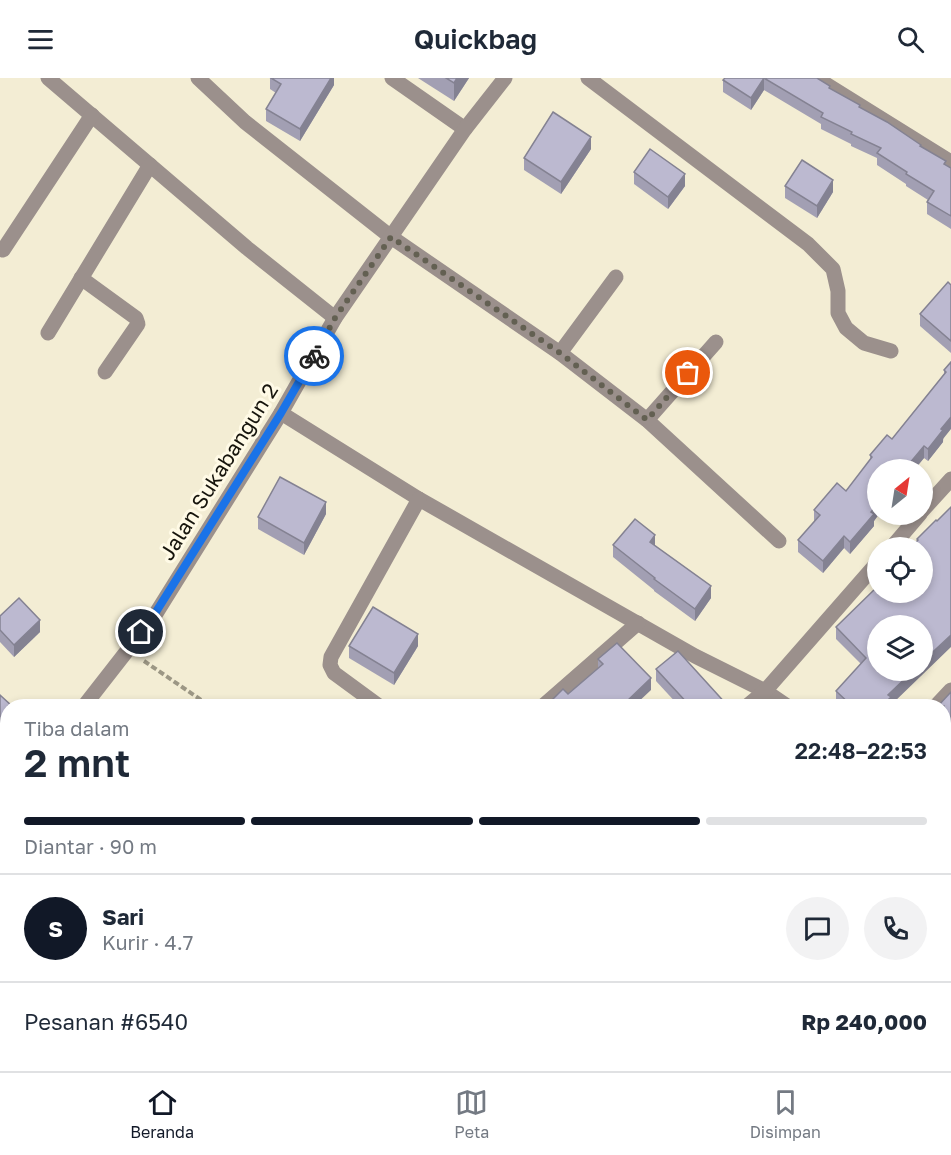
<!DOCTYPE html>
<html lang="id">
<meta charset="utf-8">
<style>
:root{--surface:#fff;--page:#f2f2f3;--text:#1f2937;--muted:#747a83;--line:#e0e1e3;--accent:#111827}
body{margin:0;font-family:"Golos Text",sans-serif;background:var(--page);color:var(--text);height:100vh;display:flex;flex-direction:column;font-size:22px;white-space:nowrap}
*{box-sizing:border-box;margin:0}
p{font-size:20px;color:var(--muted)}
.icon{flex:none;width:33px;height:33px;fill:none;stroke:currentColor;stroke-width:2;stroke-linecap:round;stroke-linejoin:round}
.map{position:relative;flex:1;overflow:hidden}
.details{position:absolute;left:0px;top:621px;width:951px;height:372px;display:flex;flex-direction:column;background:var(--surface);border-radius:24px 24px 0 0;box-shadow:0 3px 9px #0003}
.details>*{flex:none}
.needle{width:39px;rotate:30deg}
.tools{position:absolute;left:867px;top:381px;display:grid;gap:12px}
.tools a{display:grid;place-items:center;width:66px;height:66px;border-radius:50%;background:var(--surface);box-shadow:0 3px 9px #0003;font-size:30px}
.pin{position:absolute;display:grid;place-items:center;width:51px;height:51px;color:#fff;margin:-26px;border:3px solid #fff;border-radius:50%;box-shadow:0 2px 6px #0007}
.courier{position:absolute;display:grid;place-items:center;width:60px;height:60px;margin:-30px;border:4px solid #1a73e8;border-radius:50%;background:#fff;color:#222;box-shadow:0 2px 8px #0007}
.headline em{font-style:normal;font-weight:600}
.headline div{display:flex;flex-direction:column-reverse}
.headline{display:flex;align-items:center;justify-content:space-between;height:102px;padding:0 24px}
h1{font-size:39px;font-weight:600;line-height:45px}
.bar{display:grid;grid-template-columns:repeat(4,1fr);gap:9px 6px;align-content:center;height:72px;padding:0 24px}
.bar i{height:8px;border-radius:4px;background:var(--line)}
.bar .selected{background:var(--accent)}
.bar p{grid-column:span 4}
.line{display:flex;align-items:center;gap:15px;padding:0 24px;border-top:2px solid var(--line)}
.line div{flex:1}
.round{display:grid;place-items:center;flex:none;width:63px;height:63px;border-radius:32px;background:var(--page)}
header{display:flex;justify-content:space-between;align-items:center;height:78px;padding:0 24px;background:var(--surface);font-size:27px;font-weight:600}
.tabs{display:flex;justify-content:space-around;align-items:center;height:84px;border-top:2px solid var(--line);background:var(--surface);font-size:16px;color:var(--muted)}
.tabs a{display:grid;justify-items:center;gap:3px}
.tabs .selected{color:var(--accent)}
.map>svg:first-child{display:block}
</style>
<header><svg class="icon" aria-label="menu" viewBox="0 0 24 24"><path d="M4 6h16M4 12h16M4 18h16"/></svg>Quickbag<svg class="icon" aria-label="search" viewBox="0 0 24 24"><circle cx="10" cy="10" r="6"/><path d="M15 15l6 6"/></svg></header>
<div class="map">
<svg width="951" height="993" viewBox="0 0 951 993">
<rect width="100%" height="100%" fill="#f3edd4"/>
<g fill="none" stroke-linecap="round" stroke-linejoin="round">
<polyline stroke="#9c9785" stroke-width="4" stroke-dasharray="6 3" stroke-linecap="butt" points="144,583 210,628"/>
<g stroke="#9b908c" stroke-width="15">
<polyline points="48,0 247,170 335,240"/>
<polyline points="198,0 245,44 391,159 560,275 647,342 779,463"/>
<polyline points="392,0 465,51"/>
<polyline points="588,0 808,166 833,191 838,213 838,235 846,250 864,265 891,273"/>
<polyline points="816,0 951,84"/>
<polyline points="3,172 92,37"/>
<polyline points="81,200 136,240 138,246 105,294"/>
<polyline points="48,255 150,87"/>
<polyline points="560,275 616,199"/>
<polyline points="281,335 419,421 695,578 765,613 787,628"/>
<polyline points="647,342 716,264"/>
<polyline points="922,433 951,401"/>
<polyline points="891,470 920,436"/>
<polyline points="84,628 155,537 281,335 335,240 465,51 505,0"/>
<polyline points="379,628 334,595 330,587 331,579 419,421"/>
<polyline points="543,628 638,545"/>
<polyline points="747,628 765,613 878,484"/>
<polyline points="936,628 951,612"/>
<polyline points="0,738 8,728"/>
<polyline points="944,772 951,781"/>
<polyline points="944,804 951,797"/>
</g>
</g>
<g fill="#a29fb3">
<polygon points="270,0 334,0 334,7 300,63 266,43 266,31 276,15 270,11"/>
<polygon points="418,0 469,0 454,23"/>
<polygon points="725,0 817,0 830,11 921,68 951,90 951,151 927,136 927,124 928,122 906,108 906,106 877,87 877,80 851,68 851,66 821,51 821,46 764,12 751,32 723,14 723,2"/>
<polygon points="591,71 561,116 524,92 524,80"/>
<polygon points="634,94 685,108 668,131 634,106"/>
<polygon points="785,108 833,114 817,140 785,120"/>
<polygon points="951,207 951,275 920,248 920,236"/>
<polygon points="951,284 943,364 928,383 924,380 914,392 878,392 878,436 879,436 874,443 874,448 850,476 844,470 823,495 798,474 798,462 814,444 814,432 846,413 870,382 870,377 892,361 944,296 944,292"/>
<polygon points="326,436 304,477 258,451 258,439"/>
<polygon points="936,442 891,628 839,628 836,626 836,613 861,586 836,561 836,549 876,510 876,503 878,501 878,514 917,463 917,461"/>
<polygon points="613,467 655,468 711,520 695,543 654,513 654,512 613,479"/>
<polygon points="0,538 40,554 14,579 0,564"/>
<polygon points="349,568 418,568 394,607 349,580"/>
<polygon points="598,581 651,612 568,616 598,590"/>
<polygon points="656,591 728,628 679,628 656,603"/>
<polygon points="951,614 951,699 944,692 944,680 948,677 944,673 944,628"/>
</g>
<g fill="#848292">
<polygon points="331,0 334,0 334,7 300,63 300,51"/>
<polygon points="457,0 469,0 454,23 454,5"/>
<polygon points="764,0 764,12 751,32 751,20"/>
<polygon points="591,59 591,71 561,116 561,104"/>
<polygon points="685,96 685,108 668,131 668,119"/>
<polygon points="833,102 833,114 817,140 817,128"/>
<polygon points="951,339 951,351 943,361 943,364 928,383 928,371 941,351"/>
<polygon points="924,368 924,380 914,392 904,392"/>
<polygon points="326,424 326,436 304,477 304,465"/>
<polygon points="878,426 878,436 879,436 874,443 874,448 850,476 850,464"/>
<polygon points="655,457 655,469 650,464"/>
<polygon points="844,458 844,470 823,495 823,483"/>
<polygon points="711,508 711,520 695,543 695,531"/>
<polygon points="40,542 40,554 14,579 14,567"/>
<polygon points="418,556 418,568 394,607 394,595"/>
<polygon points="951,557 951,569 891,627 891,628 882,628 888,617 914,592 922,592 922,584"/>
<polygon points="651,600 651,612 634,628 625,628 625,625"/>
<polygon points="8,639 8,657 0,664 0,646"/>
<polygon points="951,841 951,853 944,860 944,848"/>
</g>
<g fill="#bcb9d0" stroke="#848292" stroke-width="1.5">
<polygon points="271,0 331,0 300,51 266,31 281,6"/>
<polygon points="446,0 457,0 454,5"/>
<polygon points="725,0 817,0 830,8 829,10 860,27 859,29 887,44 921,67 920,68 946,83 944,86 951,90 951,138 927,124 934,113 906,96 907,94 877,75 881,70 851,56 852,54 821,39 823,35 764,0 751,20 723,2"/>
<polygon points="553,34 591,59 561,104 524,80"/>
<polygon points="650,71 685,96 668,119 634,94"/>
<polygon points="802,82 833,102 817,128 785,108"/>
<polygon points="948,204 951,207 951,263 920,236"/>
<polygon points="951,284 951,339 941,351 943,352 928,371 924,368 904,392 878,392 878,426 871,434 874,436 850,464 844,458 823,483 798,462 820,437 814,432 837,405 846,413 872,379 870,377 887,357 892,361 946,294 944,292"/>
<polygon points="280,399 326,424 304,465 258,439"/>
<polygon points="951,429 951,557 922,584 922,548 878,548 878,592 914,592 888,617 891,619 882,628 852,628 836,613 866,580 836,549 878,508 878,514 922,514 922,470 910,470 918,462 917,461 936,442 937,443"/>
<polygon points="635,441 655,457 650,464 711,508 695,531 654,501 655,500 613,467"/>
<polygon points="19,520 40,542 14,567 0,552 0,538"/>
<polygon points="373,529 418,556 394,595 349,568"/>
<polygon points="617,565 651,600 625,625 627,627 626,628 546,628 563,611 568,616 603,586 598,581"/>
<polygon points="678,573 728,628 690,628 656,591"/>
<polygon points="951,614 951,668 944,661 944,628 938,628"/>
<polygon points="0,617 12,628 8,628 8,639 0,646"/>
<polygon points="754,622 760,628 737,628 742,624 748,626"/>
<polygon points="360,625 367,628 358,628"/>
<polygon points="951,674 951,688 944,680"/>
<polygon points="946,806 951,811 951,841 944,848 944,809"/>
<polygon points="744,986 762,986 767,993 735,993"/>
</g>
<g fill="none" stroke-linecap="round" stroke-linejoin="round">
<polyline stroke="#636052" stroke-width="6" stroke-dasharray="0 10.8" points="314,278 335,240 391,159 560,275 647,342 688,295"/>
<polyline stroke="#1a73e8" stroke-width="8" points="141,554 154,537 281,335 314,278"/>
</g>
<g text-anchor="middle" stroke-width="6" stroke-linejoin="round" paint-order="stroke">
<g font-size="21" fill="#16140c" stroke="#fffae6">
<text transform="translate(219 394) rotate(-58)" y="7">Jalan Sukabangun 2</text>
</g>
</g>
</svg>
<div class="tools">
<a><svg class="needle" viewBox="-14 -14 28 28"><path d="M0-13l5 13h-10z" fill="#e53935"/><path d="M0 13l5-13h-10z" fill="#747a83"/></svg></a>
<a><svg class="icon" aria-label="locate" viewBox="0 0 24 24"><circle cx="12" cy="12" r="6"/><path d="M12 2v4M12 18v4M2 12h4M18 12h4"/></svg></a>
<a><svg class="icon" aria-label="layers" viewBox="0 0 24 24"><path d="M12 4l9 5-9 5-9-5zM3 14l9 5 9-5"/></svg></a>
</div>
<div class="pin" style="left:688px;top:295px;background:#ea580c"><svg class="icon" aria-label="bag" viewBox="0 0 24 24"><path d="M5 8h14l-1 12H6zM9 8a3 3 0 0 1 6 0"/></svg></div>
<div class="pin" style="left:141px;top:554px;background:#1f2937"><svg class="icon" aria-label="home" viewBox="0 0 24 24"><path d="M3 11l9-7 9 7M6 9v11h12V9"/></svg></div>
<div class="courier" style="left:314px;top:278px"><svg class="icon" aria-label="bike" viewBox="0 0 24 24"><circle cx="6" cy="16" r="4"/><circle cx="18" cy="16" r="4"/><path d="M6 16l4-8h5l3 8M10 8l3 8H6M13 5h3"/></svg></div>
<section class="details">
<div class="headline"><div><h1>2 mnt</h1><p>Tiba dalam</p></div><em>22:48–22:53</em></div>
<div class="bar"><i class="selected"></i><i class="selected"></i><i class="selected"></i><i></i><p>Diantar · 90 m</p></div>
<div class="line" style="height:108px"><b class="round" style="background:var(--accent);color:#fff">S</b><div><b>Sari</b><p>Kurir · 4.7</p></div><a class="round"><svg class="icon" aria-label="chat" viewBox="0 0 24 24"><path d="M4 5h16v11H9l-5 4z"/></svg></a><a class="round"><svg class="icon" aria-label="phone" viewBox="0 0 24 24"><path d="M5 4h4l2 5-3 2q2 4 5 5l2-3 5 2v4C11 20 4 13 5 4z"/></svg></a></div>
<div class="line" style="height:78px"><div>Pesanan #6540</div><b>Rp 240,000</b></div>
</section>
</div>
<nav class="tabs">
<a class="selected"><svg class="icon" aria-label="home" viewBox="0 0 24 24"><path d="M3 11l9-7 9 7M6 9v11h12V9"/></svg>Beranda</a>
<a><svg class="icon" aria-label="map" viewBox="0 0 24 24"><path d="M3 6l6-2 6 2 6-2v14l-6 2-6-2-6 2zM9 4v14M15 6v14"/></svg>Peta</a>
<a><svg class="icon" aria-label="saved" viewBox="0 0 24 24"><path d="M7 4h10v16l-5-4-5 4z"/></svg>Disimpan</a>
</nav>
